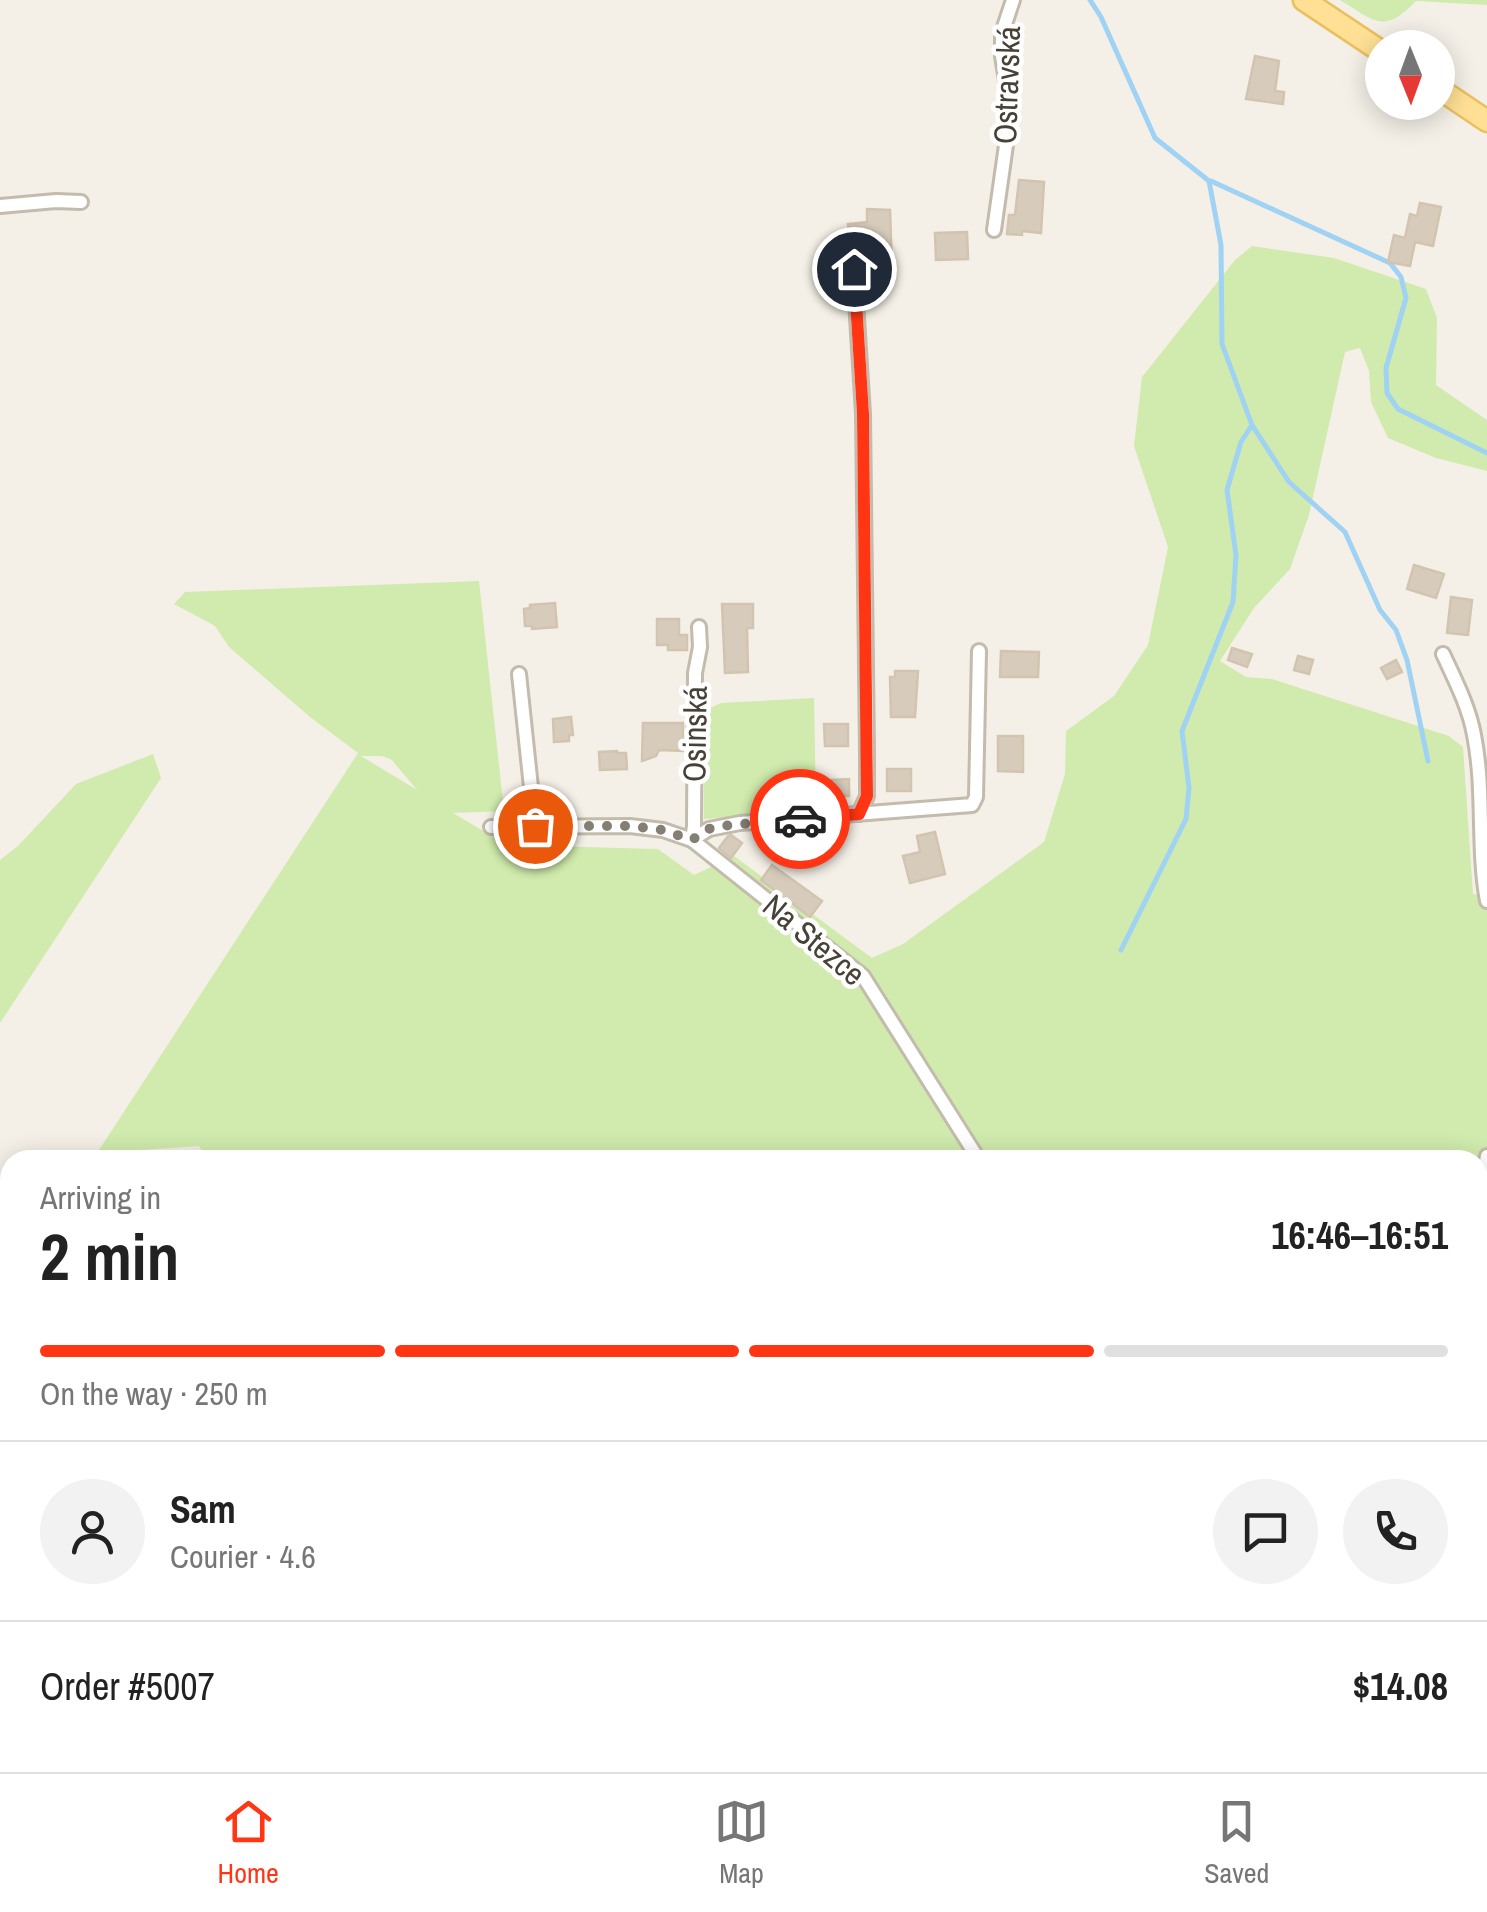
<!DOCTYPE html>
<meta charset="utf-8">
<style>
:root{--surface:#fff;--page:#f2f2f2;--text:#222;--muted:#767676;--line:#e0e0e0;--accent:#ff3513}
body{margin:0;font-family:"Archivo Narrow",sans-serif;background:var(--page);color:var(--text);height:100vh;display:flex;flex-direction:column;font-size:38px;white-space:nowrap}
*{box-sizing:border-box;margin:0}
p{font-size:32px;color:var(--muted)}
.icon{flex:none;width:55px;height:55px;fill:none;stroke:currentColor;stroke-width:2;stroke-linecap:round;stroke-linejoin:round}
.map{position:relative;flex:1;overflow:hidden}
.side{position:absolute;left:0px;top:1150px;width:1488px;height:622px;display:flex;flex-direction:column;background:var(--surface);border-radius:30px 30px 0 0;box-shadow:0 5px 25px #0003}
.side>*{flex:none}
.needle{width:65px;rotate:179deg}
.tools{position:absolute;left:1365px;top:30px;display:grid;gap:20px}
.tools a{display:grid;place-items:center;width:90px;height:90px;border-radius:50%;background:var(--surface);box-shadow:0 5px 25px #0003;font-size:50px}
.pin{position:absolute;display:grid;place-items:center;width:85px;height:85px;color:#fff;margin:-42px;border:5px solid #fff;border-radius:50%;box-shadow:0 2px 10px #0007}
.courier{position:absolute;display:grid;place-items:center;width:100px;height:100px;margin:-50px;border:8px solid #ff3513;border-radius:50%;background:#fff;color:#222;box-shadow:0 2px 12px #0007}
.summary em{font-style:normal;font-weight:700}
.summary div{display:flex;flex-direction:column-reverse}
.summary{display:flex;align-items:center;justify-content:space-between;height:170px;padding:0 40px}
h1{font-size:65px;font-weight:700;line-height:75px}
.bar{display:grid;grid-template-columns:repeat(4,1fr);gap:15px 10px;align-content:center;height:120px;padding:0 40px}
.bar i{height:12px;border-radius:8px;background:var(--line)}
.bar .current{background:var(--accent)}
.bar p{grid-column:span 4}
.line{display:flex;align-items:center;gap:25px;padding:0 40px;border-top:2px solid var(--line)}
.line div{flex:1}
.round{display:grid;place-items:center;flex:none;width:105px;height:105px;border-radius:52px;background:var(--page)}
.tabs{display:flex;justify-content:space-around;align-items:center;height:140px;border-top:2px solid var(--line);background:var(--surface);font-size:28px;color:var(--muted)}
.tabs a{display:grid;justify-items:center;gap:5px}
.tabs .current{color:var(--accent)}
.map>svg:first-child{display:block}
</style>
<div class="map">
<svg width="1487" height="1772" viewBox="0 0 1487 1772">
<rect width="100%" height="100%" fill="#f4f0e7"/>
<polygon fill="#e9e2d5" points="1478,1617 1487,1628 1487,1772 991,1772 987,1763 1478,1762"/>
<g fill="#d0ebad" fill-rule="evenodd">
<path d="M1340,0H1487V5L1416,1C1383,35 1375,21 1340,0Z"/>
<path d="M1252,246L1334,258L1426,289L1437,318L1436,385L1487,420V471L1436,458L1388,438L1371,402L1369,371L1360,348L1345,352L1309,515L1290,569L1254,608L1220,661L1246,677L1272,679L1449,736L1463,747L1473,894L1487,896V1569L1478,1570V1160H208L199,1146L97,1153L358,753L310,717L229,647L215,626L174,604L185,592L479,581L504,811L453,813L507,845L658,849L694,875L734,856L872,958L903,944L1044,842L1065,774L1066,731L1114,696L1148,645L1168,547L1134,446L1142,377L1235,260ZM361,756H382L392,760L417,790Z"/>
<polygon points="814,698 816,803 813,811 704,819 704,711 721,703"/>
<polygon points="153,754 161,778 0,1023 0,860 18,846 76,784"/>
<polygon points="186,1762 987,1762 991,1772 185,1772"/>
</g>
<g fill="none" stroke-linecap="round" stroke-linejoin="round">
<g stroke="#a0d2f4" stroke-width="5">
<polyline points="1090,0 1101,17 1155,138 1209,181 1221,245 1222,344 1252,425 1289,482 1345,532 1380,610 1396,630 1407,660 1428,761"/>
<polyline points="1211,181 1390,263 1401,277 1406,298 1386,368 1387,393 1398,409 1487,453"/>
<polyline points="1121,950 1186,819 1189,788 1182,731 1233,602 1236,555 1227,490 1241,442 1252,425"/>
</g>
</g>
<g fill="#d7ccbc" stroke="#d2c4ae" stroke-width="2.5">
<polygon points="1255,56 1279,61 1275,91 1284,92 1283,104 1246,99"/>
<polygon points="1019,180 1044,182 1041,233 1022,231 1022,235 1007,234 1009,215 1015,215"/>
<polygon points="1420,203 1441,207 1433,246 1415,242 1410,266 1388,262 1394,235 1405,238 1410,214 1417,216"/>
<polygon points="867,209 890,210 892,268 864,268 859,260 859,238 849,239 848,224 867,222"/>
<polygon points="967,232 968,259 936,260 935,233"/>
<polygon points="1414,565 1444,574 1436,598 1407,589"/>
<polygon points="1451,597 1472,600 1468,635 1447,633"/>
<polygon points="555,603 557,627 532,629 532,626 525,626 524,609 530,608 530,605"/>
<polygon points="722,604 753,604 753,628 747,628 748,672 725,673"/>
<polygon points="657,619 679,619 679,635 687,635 687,650 668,650 668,645 657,645"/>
<polygon points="1232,648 1252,654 1247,667 1228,660"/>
<polygon points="1001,651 1039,652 1038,677 1000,677"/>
<polygon points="1298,656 1313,660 1309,674 1294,670"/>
<polygon points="1396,660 1402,672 1387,679 1381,668"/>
<polygon points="895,671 918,671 915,717 891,717 890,677 895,677"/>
<polygon points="571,717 573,735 569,735 569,741 554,742 553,719"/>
<polygon points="643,723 683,723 683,751 659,750 656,756 642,761"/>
<polygon points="824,724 848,724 848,746 825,746"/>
<polygon points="998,736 1023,736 1023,772 998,771"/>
<polygon points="617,751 617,753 626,753 627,769 600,770 599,752"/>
<rect x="887" y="769" width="24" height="22"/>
<polygon points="849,779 849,796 832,796 832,780"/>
<polygon points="935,832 945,874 910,883 903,856 920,852 917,836"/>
<polygon points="731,835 742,843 731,858 719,848 728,836"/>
<polygon points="772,865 822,901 810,917 761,880"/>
</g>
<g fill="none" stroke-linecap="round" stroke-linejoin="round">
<defs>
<g id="minor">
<polyline points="0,206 56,201 81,202"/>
<polyline points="994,230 1008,131 1009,99 1002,56 1002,33 1013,0"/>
<polyline points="854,269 863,414 867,751 867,796 859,814"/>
<path d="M1443,654C1455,680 1469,707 1474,735C1485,790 1477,847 1487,901"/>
<polyline points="519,674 535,825"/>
<polyline points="491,827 630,826 663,830 692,840 863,976 979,1160"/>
<polyline points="692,840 709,829 740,823 972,805 976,797 979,651"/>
<polyline points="692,840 694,826 695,673 700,647 699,627"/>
<polyline points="1478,1202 1487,1156"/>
<polyline points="1478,1230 1487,1234"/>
<polyline points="0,1333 10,1332"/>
<polyline points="1342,1762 1354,1772"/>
<polyline points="895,1772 912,1762"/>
</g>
<g id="primary">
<polyline points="1304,0 1382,52"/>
<polyline points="1438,88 1487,121"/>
</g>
</defs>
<use href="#minor" stroke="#c3bbac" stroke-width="18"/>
<use href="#primary" stroke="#eac05f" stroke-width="25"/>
<use href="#minor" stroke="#fff" stroke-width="12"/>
<use href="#primary" stroke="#ffe095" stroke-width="20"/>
</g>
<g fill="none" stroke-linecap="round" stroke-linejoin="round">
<polyline stroke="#847e73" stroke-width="10" stroke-dasharray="0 18" points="535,826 630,826 663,830 692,840 708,829 721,826 800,819"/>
<polyline stroke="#ff3513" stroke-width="12" points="800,819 859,814 867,796 863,414 854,269"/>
</g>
<g text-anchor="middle" stroke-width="9" stroke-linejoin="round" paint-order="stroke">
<g font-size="32" fill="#484135" stroke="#fff">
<text transform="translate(1007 85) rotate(-88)" y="11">Ostravská</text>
<text transform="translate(695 734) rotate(-89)" y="11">Osinská</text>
<text transform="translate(814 940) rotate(40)" y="11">Na Stezce</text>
</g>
</g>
</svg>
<div class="tools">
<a><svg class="needle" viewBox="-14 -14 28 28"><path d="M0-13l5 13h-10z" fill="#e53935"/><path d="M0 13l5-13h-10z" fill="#767676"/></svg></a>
</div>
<div class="pin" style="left:535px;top:826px;background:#ea580c"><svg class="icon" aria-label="bag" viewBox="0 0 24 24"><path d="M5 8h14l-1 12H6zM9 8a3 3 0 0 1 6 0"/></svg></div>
<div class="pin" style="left:854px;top:269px;background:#1f2937"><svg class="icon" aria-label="home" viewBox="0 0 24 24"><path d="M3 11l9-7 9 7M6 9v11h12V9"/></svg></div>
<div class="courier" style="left:800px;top:819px"><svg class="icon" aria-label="car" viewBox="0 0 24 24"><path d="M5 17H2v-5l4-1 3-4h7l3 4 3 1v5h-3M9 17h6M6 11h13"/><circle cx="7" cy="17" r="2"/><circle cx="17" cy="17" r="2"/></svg></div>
<section class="side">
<div class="summary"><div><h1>2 min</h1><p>Arriving in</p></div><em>16:46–16:51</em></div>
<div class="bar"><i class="current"></i><i class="current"></i><i class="current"></i><i></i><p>On the way · 250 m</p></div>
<div class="line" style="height:180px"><a class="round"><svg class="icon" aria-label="person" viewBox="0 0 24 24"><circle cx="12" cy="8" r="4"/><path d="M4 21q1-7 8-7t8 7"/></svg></a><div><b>Sam</b><p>Courier · 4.6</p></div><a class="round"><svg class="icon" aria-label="chat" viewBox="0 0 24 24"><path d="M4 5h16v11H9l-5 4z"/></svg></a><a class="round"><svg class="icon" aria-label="phone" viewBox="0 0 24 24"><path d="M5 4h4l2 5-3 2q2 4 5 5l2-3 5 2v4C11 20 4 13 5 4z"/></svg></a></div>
<div class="line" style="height:130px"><div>Order #5007</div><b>$14.08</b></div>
</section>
</div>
<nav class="tabs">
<a class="current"><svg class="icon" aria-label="home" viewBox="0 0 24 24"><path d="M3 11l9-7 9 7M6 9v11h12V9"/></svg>Home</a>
<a><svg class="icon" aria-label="map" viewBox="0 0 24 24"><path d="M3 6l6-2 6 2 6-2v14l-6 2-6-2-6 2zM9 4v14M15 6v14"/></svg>Map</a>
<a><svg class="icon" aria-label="saved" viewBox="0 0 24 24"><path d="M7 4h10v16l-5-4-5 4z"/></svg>Saved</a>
</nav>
